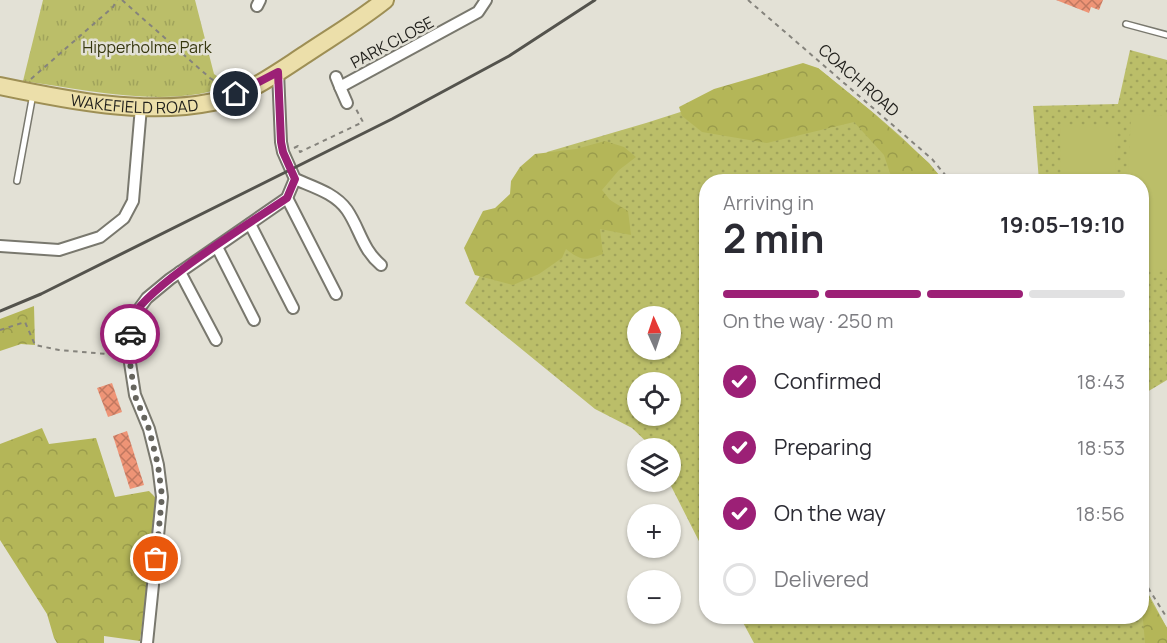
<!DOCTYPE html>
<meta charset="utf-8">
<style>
:root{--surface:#fff;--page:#f2f2f3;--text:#2b2b33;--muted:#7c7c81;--line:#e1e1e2;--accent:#9c2076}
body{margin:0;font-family:Manrope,sans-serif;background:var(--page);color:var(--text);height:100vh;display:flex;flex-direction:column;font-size:22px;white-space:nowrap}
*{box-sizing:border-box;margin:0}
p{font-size:20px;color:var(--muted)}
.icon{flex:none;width:33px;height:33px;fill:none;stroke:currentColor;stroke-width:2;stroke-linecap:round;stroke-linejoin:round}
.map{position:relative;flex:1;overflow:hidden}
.sheet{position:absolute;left:699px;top:174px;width:450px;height:450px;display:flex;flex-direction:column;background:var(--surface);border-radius:24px;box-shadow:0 2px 4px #0004}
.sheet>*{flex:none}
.needle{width:39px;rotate:357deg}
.fabs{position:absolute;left:627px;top:306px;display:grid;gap:12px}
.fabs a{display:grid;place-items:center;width:54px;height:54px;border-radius:50%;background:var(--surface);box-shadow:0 2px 4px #0004;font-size:30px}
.pin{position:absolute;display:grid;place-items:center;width:51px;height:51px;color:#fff;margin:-26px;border:3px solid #fff;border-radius:50%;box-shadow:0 2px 6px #0007}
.courier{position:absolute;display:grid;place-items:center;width:60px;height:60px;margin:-30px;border:4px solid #9c2076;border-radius:50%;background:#fff;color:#222;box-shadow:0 2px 8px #0007}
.overview em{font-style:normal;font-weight:700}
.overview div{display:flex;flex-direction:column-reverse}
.overview{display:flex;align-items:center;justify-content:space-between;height:102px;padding:0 24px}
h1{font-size:39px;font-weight:700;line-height:45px}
.bar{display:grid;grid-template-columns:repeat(4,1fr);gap:9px 6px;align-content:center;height:72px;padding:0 24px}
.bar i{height:8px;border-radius:4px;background:var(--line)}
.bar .selected{background:var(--accent)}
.bar p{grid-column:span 4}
ol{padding:0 24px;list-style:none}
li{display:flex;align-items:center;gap:18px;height:66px}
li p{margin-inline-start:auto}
li .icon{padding:6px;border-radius:50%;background:var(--accent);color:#fff;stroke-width:4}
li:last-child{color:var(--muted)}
li i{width:33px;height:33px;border:3px solid var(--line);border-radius:50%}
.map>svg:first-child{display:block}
</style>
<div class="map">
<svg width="1167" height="643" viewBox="0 0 1167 643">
<defs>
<pattern id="grass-dots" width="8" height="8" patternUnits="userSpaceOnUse" patternTransform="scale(1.5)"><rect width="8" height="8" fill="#bbbe69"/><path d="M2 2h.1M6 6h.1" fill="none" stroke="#a0a35b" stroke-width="1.8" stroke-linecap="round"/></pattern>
<pattern id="forest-crowns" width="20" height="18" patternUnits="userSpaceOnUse" patternTransform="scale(1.5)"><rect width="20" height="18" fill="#b4b658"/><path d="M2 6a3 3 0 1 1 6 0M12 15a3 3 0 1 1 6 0" fill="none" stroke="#9a9c4c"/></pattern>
<pattern id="park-tufts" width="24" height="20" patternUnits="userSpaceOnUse" patternTransform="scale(1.5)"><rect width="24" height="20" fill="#bbbe69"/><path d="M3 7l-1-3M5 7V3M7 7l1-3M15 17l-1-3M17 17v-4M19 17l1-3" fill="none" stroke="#a0a35b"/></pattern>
<pattern id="building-cross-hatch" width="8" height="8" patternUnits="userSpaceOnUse" patternTransform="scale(1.5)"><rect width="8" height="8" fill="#ee9476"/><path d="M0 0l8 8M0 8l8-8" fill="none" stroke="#c07860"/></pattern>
</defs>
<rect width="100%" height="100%" fill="#e3e1d6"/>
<g fill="url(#grass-dots)" fill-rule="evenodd">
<polygon points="1130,50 1167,60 1167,380 1142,395 1142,182 1039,181 1033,106 1118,104"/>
<path d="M818,68C861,103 908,138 944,181L706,182V555L669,482H670V448H653L632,428L595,409L465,303L547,152L646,123ZM638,316H670V350H638ZM638,382H670V416H638Z"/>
<polygon points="1142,582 1167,628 1167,643 754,643 740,617 1142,616"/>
</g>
<g fill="url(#forest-crowns)">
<polygon points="803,63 818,68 871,111 929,163 944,181 897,181 891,176 884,155 854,122 767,143 702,132 682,116 679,107 714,89"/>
<path d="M605,141L624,147L636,157L619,170L602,190L610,200L628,211L631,235L600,229L603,254C585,261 581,261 566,249L562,258L539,274L513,285L475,275L464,248L483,211L495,208L510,194L511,181L520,167L535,154L576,149Z"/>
<polygon points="34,306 35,345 21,344 0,351 0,319"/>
<polygon points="42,428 49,444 96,438 115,497 149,491 158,500 140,641 104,636 104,643 57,643 54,638 47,614 0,540 0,444"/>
<polygon points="1149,598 1167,628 1167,643 1145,643 1142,608"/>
</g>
<path fill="url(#park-tufts)" d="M43,0H195L214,74L230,85C220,88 210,92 199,94C142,103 80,89 23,81Z"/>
<g fill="#bbbe69">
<polygon points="1131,114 1167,116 1167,270 1142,269 1142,182 1128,181"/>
<polygon points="1060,127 1115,127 1116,181 1061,181"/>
</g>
<g fill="url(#building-cross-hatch)">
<polygon points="1056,0 1103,0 1099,10 1091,7 1089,13"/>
<polygon points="112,383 122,412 108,417 97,388"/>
<polygon points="127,431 144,485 130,489 113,436"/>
</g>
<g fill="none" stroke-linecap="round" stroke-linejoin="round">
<defs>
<g id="service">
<polyline points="1126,24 1167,35"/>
<polyline points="17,181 33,94"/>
</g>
<g id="minor">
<polyline points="257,6 260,0"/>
<polyline points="336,77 340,87 478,12 486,0"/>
<polyline points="340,87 347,103"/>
<path d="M295,179C313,187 335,193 347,210C360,229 362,249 381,265"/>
<polyline points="287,198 336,294"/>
<polyline points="250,224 293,308"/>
<polyline points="0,246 59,250 100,237 124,218 133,201 141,107"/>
<polyline points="217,247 254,320"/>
<polyline points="180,272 216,340"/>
<polyline points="147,643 162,497 158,465 149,429 135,395 128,350 131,320 147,298 170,279 287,198 295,179 283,152 281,142 278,72"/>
</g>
<g id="primary">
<path id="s1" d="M0,86C67,100 145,116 213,102C246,96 278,72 306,54C333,36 360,20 385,0"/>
</g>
</defs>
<use href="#service" stroke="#79786e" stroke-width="8"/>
<use href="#minor" stroke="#79786e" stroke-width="14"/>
<use href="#primary" stroke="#9e8f55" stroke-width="20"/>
<g stroke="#85837c" stroke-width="2" stroke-dasharray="4.5 4.5" stroke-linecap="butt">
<polyline points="122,0 210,78 223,86"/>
<polyline points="748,0 932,159 951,182"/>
<polyline points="31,79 113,7 117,0"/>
<polyline points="294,148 298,146 300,152 363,122 356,109"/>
<polyline points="0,330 25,322 35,345 59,350 119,355"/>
<polyline points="1142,571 1147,586 1167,618"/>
</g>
<use href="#service" stroke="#fff" stroke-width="5"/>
<use href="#minor" stroke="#fff" stroke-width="10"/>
<use href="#primary" stroke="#ecdfaa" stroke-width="16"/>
<polyline stroke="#54534d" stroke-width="3" points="0,311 41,294 392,119 509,56 595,0"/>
</g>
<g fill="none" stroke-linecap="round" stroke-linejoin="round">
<polyline stroke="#66655e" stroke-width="6" stroke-dasharray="0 10.8" points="130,334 128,350 135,396 149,429 158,465 162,496 156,559"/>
<path stroke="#9c2076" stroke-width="8" d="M130,334C130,330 130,323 131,320C142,289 255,220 287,198L295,179L283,152L281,142L278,72L236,94"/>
</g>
<g text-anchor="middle" stroke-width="5" stroke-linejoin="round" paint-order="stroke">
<g font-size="16" fill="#23221e" stroke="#e3e1d6">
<text transform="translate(392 42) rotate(-28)" y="6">PARK CLOSE</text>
<text transform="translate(859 80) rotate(41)" y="6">COACH ROAD</text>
<text dy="6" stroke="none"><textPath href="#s1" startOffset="136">WAKEFIELD ROAD</textPath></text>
</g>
<g font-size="16" fill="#373810" stroke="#e3e1d6">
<text x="147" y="53">Hipperholme Park</text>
</g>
</g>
</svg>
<div class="fabs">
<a><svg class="needle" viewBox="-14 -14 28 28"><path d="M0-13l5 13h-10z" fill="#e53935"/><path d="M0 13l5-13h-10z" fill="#7c7c81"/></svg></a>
<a><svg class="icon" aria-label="locate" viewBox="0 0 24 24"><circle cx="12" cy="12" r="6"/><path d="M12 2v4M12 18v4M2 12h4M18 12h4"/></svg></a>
<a><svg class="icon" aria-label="layers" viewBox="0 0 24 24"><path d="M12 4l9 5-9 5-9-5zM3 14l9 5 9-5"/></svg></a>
<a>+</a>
<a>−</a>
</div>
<div class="pin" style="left:156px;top:559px;background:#ea580c"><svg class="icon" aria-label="bag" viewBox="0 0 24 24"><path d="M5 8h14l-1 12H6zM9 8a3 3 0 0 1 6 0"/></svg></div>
<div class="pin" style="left:236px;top:94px;background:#1f2937"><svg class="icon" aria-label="home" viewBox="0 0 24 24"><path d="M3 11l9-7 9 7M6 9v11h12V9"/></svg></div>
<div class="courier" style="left:130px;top:334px"><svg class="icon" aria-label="car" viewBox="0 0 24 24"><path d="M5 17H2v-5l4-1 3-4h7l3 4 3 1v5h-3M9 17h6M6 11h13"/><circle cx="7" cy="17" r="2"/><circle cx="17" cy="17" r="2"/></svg></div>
<section class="sheet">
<div class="overview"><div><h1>2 min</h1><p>Arriving in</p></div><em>19:05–19:10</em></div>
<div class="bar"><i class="selected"></i><i class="selected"></i><i class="selected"></i><i></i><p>On the way · 250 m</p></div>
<ol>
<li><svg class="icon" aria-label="check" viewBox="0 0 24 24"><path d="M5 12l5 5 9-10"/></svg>Confirmed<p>18:43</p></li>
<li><svg class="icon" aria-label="check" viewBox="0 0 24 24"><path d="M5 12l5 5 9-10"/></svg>Preparing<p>18:53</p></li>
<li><svg class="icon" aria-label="check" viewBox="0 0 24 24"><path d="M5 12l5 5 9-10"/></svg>On the way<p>18:56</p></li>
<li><i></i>Delivered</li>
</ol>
</section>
</div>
